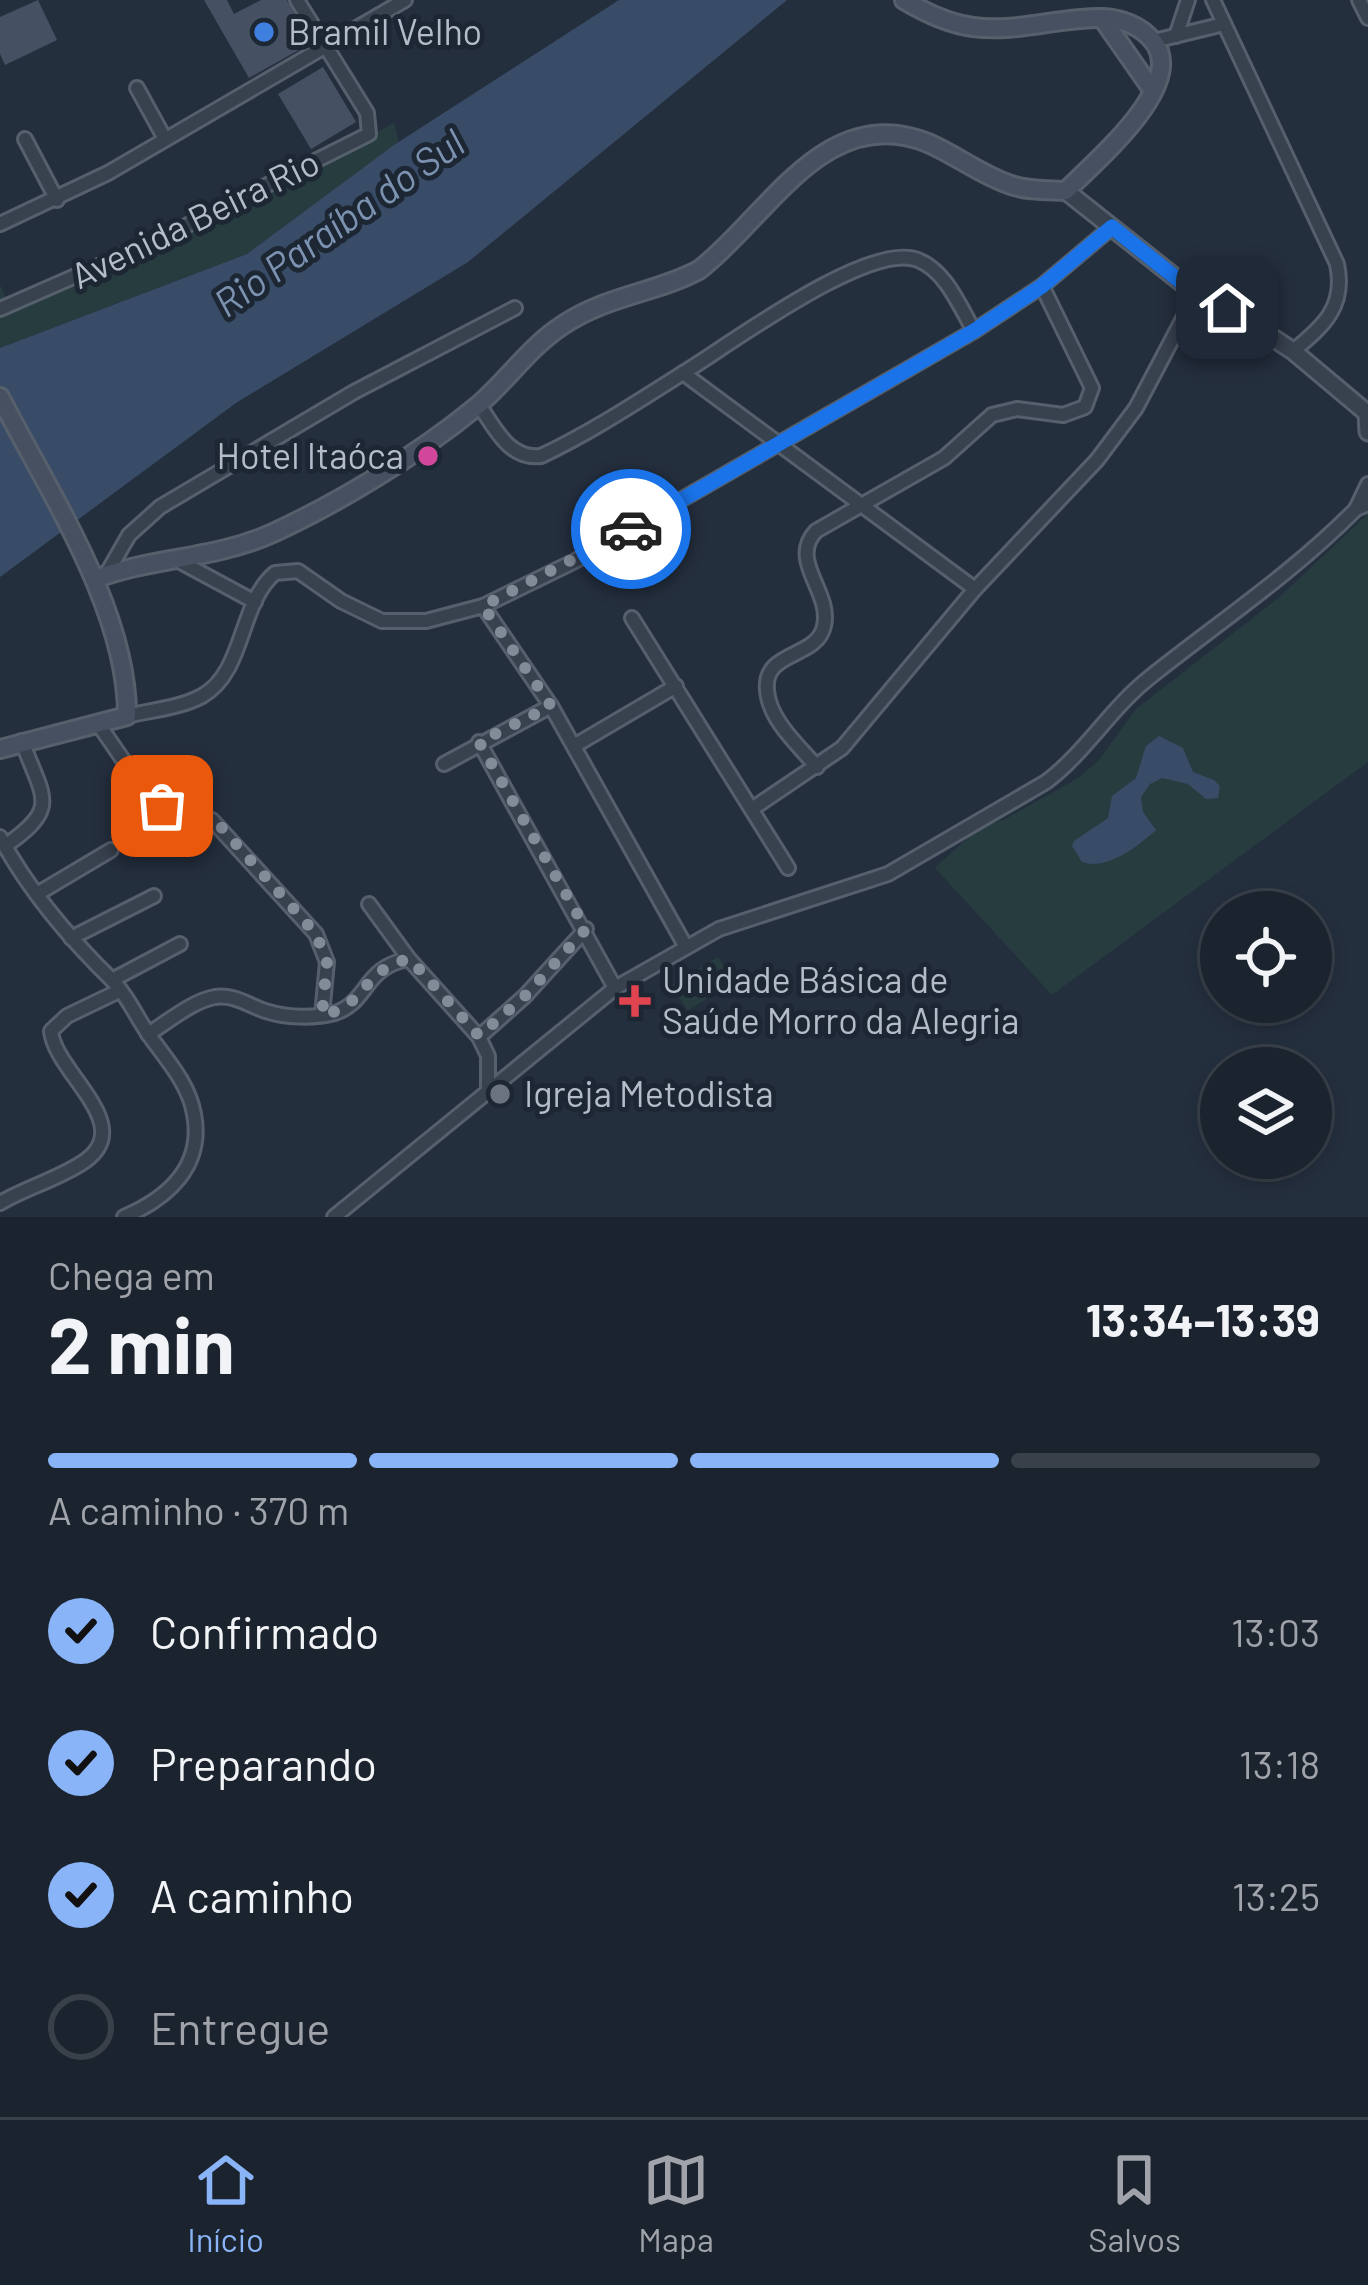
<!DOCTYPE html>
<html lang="pt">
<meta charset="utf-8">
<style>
:root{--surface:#1b232e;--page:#282f3a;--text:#f1f3f6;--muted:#a0a4aa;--line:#39404a;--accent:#8ab4f8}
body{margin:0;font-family:Barlow,sans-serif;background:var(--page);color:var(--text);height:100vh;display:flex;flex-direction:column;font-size:45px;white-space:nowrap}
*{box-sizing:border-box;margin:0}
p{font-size:39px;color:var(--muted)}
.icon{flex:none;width:66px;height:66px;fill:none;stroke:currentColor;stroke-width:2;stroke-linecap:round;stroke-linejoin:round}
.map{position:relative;height:1217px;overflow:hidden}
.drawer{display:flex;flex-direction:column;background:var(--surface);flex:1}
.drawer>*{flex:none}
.fabs{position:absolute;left:1200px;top:891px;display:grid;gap:24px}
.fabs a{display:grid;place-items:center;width:132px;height:132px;border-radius:50%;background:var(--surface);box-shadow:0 6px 18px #0003,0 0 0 3px var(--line);font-size:60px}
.pin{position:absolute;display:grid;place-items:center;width:102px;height:102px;color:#fff;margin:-51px;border-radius:24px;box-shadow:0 6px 18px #0006}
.courier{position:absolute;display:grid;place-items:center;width:120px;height:120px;margin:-60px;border:9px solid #1a73e8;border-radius:50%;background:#fff;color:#222;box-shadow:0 3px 15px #0007}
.overview em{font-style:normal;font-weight:700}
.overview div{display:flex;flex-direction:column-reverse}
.overview{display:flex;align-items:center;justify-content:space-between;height:204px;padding:0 48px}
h1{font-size:78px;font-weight:700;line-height:90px}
.bar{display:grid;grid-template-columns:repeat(4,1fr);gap:18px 12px;align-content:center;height:144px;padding:0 48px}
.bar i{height:15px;border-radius:9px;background:var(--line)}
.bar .on{background:var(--accent)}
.bar p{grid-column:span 4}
ol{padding:0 48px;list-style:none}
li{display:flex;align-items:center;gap:36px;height:132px}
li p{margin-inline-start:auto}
li .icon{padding:12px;border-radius:50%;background:var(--accent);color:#111;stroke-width:4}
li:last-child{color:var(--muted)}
li i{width:66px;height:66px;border:6px solid var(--line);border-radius:50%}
.menu{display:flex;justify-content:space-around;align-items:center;height:168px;border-top:3px solid var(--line);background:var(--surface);font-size:33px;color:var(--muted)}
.menu a{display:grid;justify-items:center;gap:6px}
.menu .on{color:var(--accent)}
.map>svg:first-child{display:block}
</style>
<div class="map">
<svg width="1368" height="1217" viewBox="0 0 1368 1217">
<rect width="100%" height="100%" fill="#242f3e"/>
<g fill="#263c3f">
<polygon points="394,123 399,142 247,254 0,348 0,285 11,308 198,227"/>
<polygon points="1368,514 1368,762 1052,995 935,868 976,830 1007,818 1078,778 1098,761 1136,709 1277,599"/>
<polygon points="718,957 735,982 688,1010 670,985"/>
</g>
<g fill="#394c67">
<polygon points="619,0 787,0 468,262 236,403 0,577 0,348 247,254 394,145"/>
<path d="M1159,736L1183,748L1193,772L1214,780L1220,786L1218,798L1206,799L1188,784L1162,778L1150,784L1141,797L1143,812L1156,830C1138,846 1107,871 1082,862L1072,846L1074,841L1108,818L1112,796L1136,778L1146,746Z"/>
</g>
<g fill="#455162">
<polygon points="38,0 57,40 5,65 0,54 0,17"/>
<polygon points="204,0 227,0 234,14 261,0 287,0 311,43 249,78"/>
<polygon points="323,67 356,122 311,149 278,94"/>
</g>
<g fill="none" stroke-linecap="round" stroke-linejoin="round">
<defs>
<g id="minor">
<path d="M1213,0L1337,264C1346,306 1324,326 1293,351"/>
<polyline points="1359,0 1368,18"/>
<polyline points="1176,36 1188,0"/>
<polyline points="1154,41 1224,24"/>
<polyline points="137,88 165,139"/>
<polyline points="25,139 57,200"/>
<polyline points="0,224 108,173 405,0"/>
<polyline points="0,309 160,239 369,134 367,113 297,0"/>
<polyline points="683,373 975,589"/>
<path d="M479,405C495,428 509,460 541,456C590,433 637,402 683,373C728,346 869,240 918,260C946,271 960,307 974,331"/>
<polyline points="1356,509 1368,484"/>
<polyline points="179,561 255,602"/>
<polyline points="106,575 129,535 160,507 354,392 515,308"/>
<polyline points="483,606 551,706 686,947"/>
<polyline points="632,618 788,868"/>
<path d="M127,716C151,710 180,708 202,696C245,672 239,603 275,573L298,571L341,601L382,621H426L483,606L575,561L974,331L1042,286L1112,227"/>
<polyline points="99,725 150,799 212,820 316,934 327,962 322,1015"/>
<polyline points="479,742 615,988"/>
<polyline points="574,746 676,686"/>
<polyline points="444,764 551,706"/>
<path d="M817,767C799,746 769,720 767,690C763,650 817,659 824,626C832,591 788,561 816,531L944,458L992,415L1017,409L1063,415L1085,407L1092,388L1042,286"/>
<polyline points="752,809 842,748 975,589 1097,460 1136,408 1196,294"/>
<path d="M0,837C29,891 70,939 113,981C127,995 137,1018 149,1035C166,1059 189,1084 194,1114C204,1166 168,1198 124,1217"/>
<path d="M5,846C61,807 43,799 22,741"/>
<polyline points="37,894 111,850"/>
<polyline points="369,904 409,959 479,1037 488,1056 488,1091"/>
<polyline points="71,938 154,896"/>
<polyline points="112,980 180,944"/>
<path d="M148,1034C168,1022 192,1001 215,997C236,994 250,1007 269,1012C288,1018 316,1018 335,1013C369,1002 363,967 409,959"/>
<polyline points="479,1037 525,996 586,929"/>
<path d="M0,1203C27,1187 59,1179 85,1161C137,1124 55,1073 51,1031L67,1016L119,991"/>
<path d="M334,1217L615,988L719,929L888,874L1046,782C1086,752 1110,709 1149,678C1219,622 1293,573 1356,509L1368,504"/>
</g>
<g id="tertiary">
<polyline points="1066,191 1196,294 1227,308 1293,351 1368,414"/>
<polyline points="1367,414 1368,432"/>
</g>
<g id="secondary">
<polyline points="1102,18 1153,91"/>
<path d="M0,397C48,491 128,610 127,716L0,749"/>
<path d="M95,579C152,557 213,560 273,533C340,502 419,454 476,407C507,381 529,347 563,325C608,295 656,293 699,270C767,218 825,101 928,143C956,155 981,175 1011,185C1028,191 1048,190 1066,191C1094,162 1189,84 1153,41C1141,26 1122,19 1103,18C1060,17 1017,33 973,27C950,24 924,12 904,0"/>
</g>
</defs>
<use href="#minor" stroke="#565f6c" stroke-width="18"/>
<use href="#tertiary" stroke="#565f6c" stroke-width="21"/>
<use href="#secondary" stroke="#565f6c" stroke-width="22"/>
<use href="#minor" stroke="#38414e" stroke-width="12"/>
<use href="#tertiary" stroke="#38414e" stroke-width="15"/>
<use href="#secondary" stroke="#465061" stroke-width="16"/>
</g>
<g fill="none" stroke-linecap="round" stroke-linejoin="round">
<path stroke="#828b98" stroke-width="12" stroke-dasharray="0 21.6" d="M162,806L201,814L222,828L316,934L327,962L322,1015C366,1007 364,967 410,959L479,1036L525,996L586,929L479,742L551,706L483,606L631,529"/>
<polyline stroke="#1a73e8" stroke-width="15" points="631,529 974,331 1042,286 1112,227 1196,294 1227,308"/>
</g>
<circle fill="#3f7fe0" stroke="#1d2633" stroke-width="4.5" cx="264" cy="32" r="12"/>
<circle fill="#d1479c" stroke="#1d2633" stroke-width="4.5" cx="428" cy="456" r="12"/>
<path fill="#e0444e" stroke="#1d2633" stroke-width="4.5" d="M629 983h12v12h12v12h-12v12h-12v-12h-12v-12h12z"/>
<circle fill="#6b7280" stroke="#1d2633" stroke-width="4.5" cx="500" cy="1094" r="12"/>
<g text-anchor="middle" stroke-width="10" stroke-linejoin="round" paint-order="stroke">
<g font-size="36" fill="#b4bcc9" stroke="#1d2633" text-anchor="start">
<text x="288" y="45">Bramil Velho</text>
<text x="404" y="469" text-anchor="end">Hotel Itaóca</text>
<text x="662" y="993">Unidade Básica de<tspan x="662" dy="41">Saúde Morro da Alegria</tspan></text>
<text x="524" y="1107">Igreja Metodista</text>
</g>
<g font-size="36" fill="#b4bcc9" stroke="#1d2633">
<text transform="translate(195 219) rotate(-26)" y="13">Avenida Beira Rio</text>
</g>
<g font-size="39" font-style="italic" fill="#7c92b1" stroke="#1d2633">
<text transform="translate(339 223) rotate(-35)" y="14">Rio Paraíba do Sul</text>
</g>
</g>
</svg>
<div class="fabs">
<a><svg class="icon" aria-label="locate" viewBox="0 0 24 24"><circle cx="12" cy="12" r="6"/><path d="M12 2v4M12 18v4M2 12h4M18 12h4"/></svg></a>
<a><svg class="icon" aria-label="layers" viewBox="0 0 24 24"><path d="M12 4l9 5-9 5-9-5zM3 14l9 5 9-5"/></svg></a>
</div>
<div class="pin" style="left:162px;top:806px;background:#ea580c"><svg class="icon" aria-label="bag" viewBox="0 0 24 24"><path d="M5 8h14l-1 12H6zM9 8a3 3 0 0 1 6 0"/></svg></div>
<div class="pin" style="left:1227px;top:308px;background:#1f2937"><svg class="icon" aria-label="home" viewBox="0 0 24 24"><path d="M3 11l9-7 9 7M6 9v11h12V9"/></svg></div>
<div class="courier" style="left:631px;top:529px"><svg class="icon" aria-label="car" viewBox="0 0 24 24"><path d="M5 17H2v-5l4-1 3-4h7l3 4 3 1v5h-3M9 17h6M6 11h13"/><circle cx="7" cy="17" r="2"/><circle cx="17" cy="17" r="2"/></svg></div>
</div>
<section class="drawer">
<div class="overview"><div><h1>2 min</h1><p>Chega em</p></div><em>13:34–13:39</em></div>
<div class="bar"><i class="on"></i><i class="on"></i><i class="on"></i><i></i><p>A caminho · 370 m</p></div>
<ol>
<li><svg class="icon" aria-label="check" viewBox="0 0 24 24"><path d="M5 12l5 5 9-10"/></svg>Confirmado<p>13:03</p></li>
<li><svg class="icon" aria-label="check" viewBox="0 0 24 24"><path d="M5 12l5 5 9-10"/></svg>Preparando<p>13:18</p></li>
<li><svg class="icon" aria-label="check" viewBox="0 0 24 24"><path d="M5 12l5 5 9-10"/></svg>A caminho<p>13:25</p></li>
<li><i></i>Entregue</li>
</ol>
</section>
<nav class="menu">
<a class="on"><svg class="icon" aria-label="home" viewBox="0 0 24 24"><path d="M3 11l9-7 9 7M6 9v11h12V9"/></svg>Início</a>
<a><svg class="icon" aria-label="map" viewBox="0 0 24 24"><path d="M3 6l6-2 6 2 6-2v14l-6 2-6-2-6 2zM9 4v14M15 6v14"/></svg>Mapa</a>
<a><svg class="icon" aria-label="saved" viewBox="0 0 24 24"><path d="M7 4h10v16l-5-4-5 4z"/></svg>Salvos</a>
</nav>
